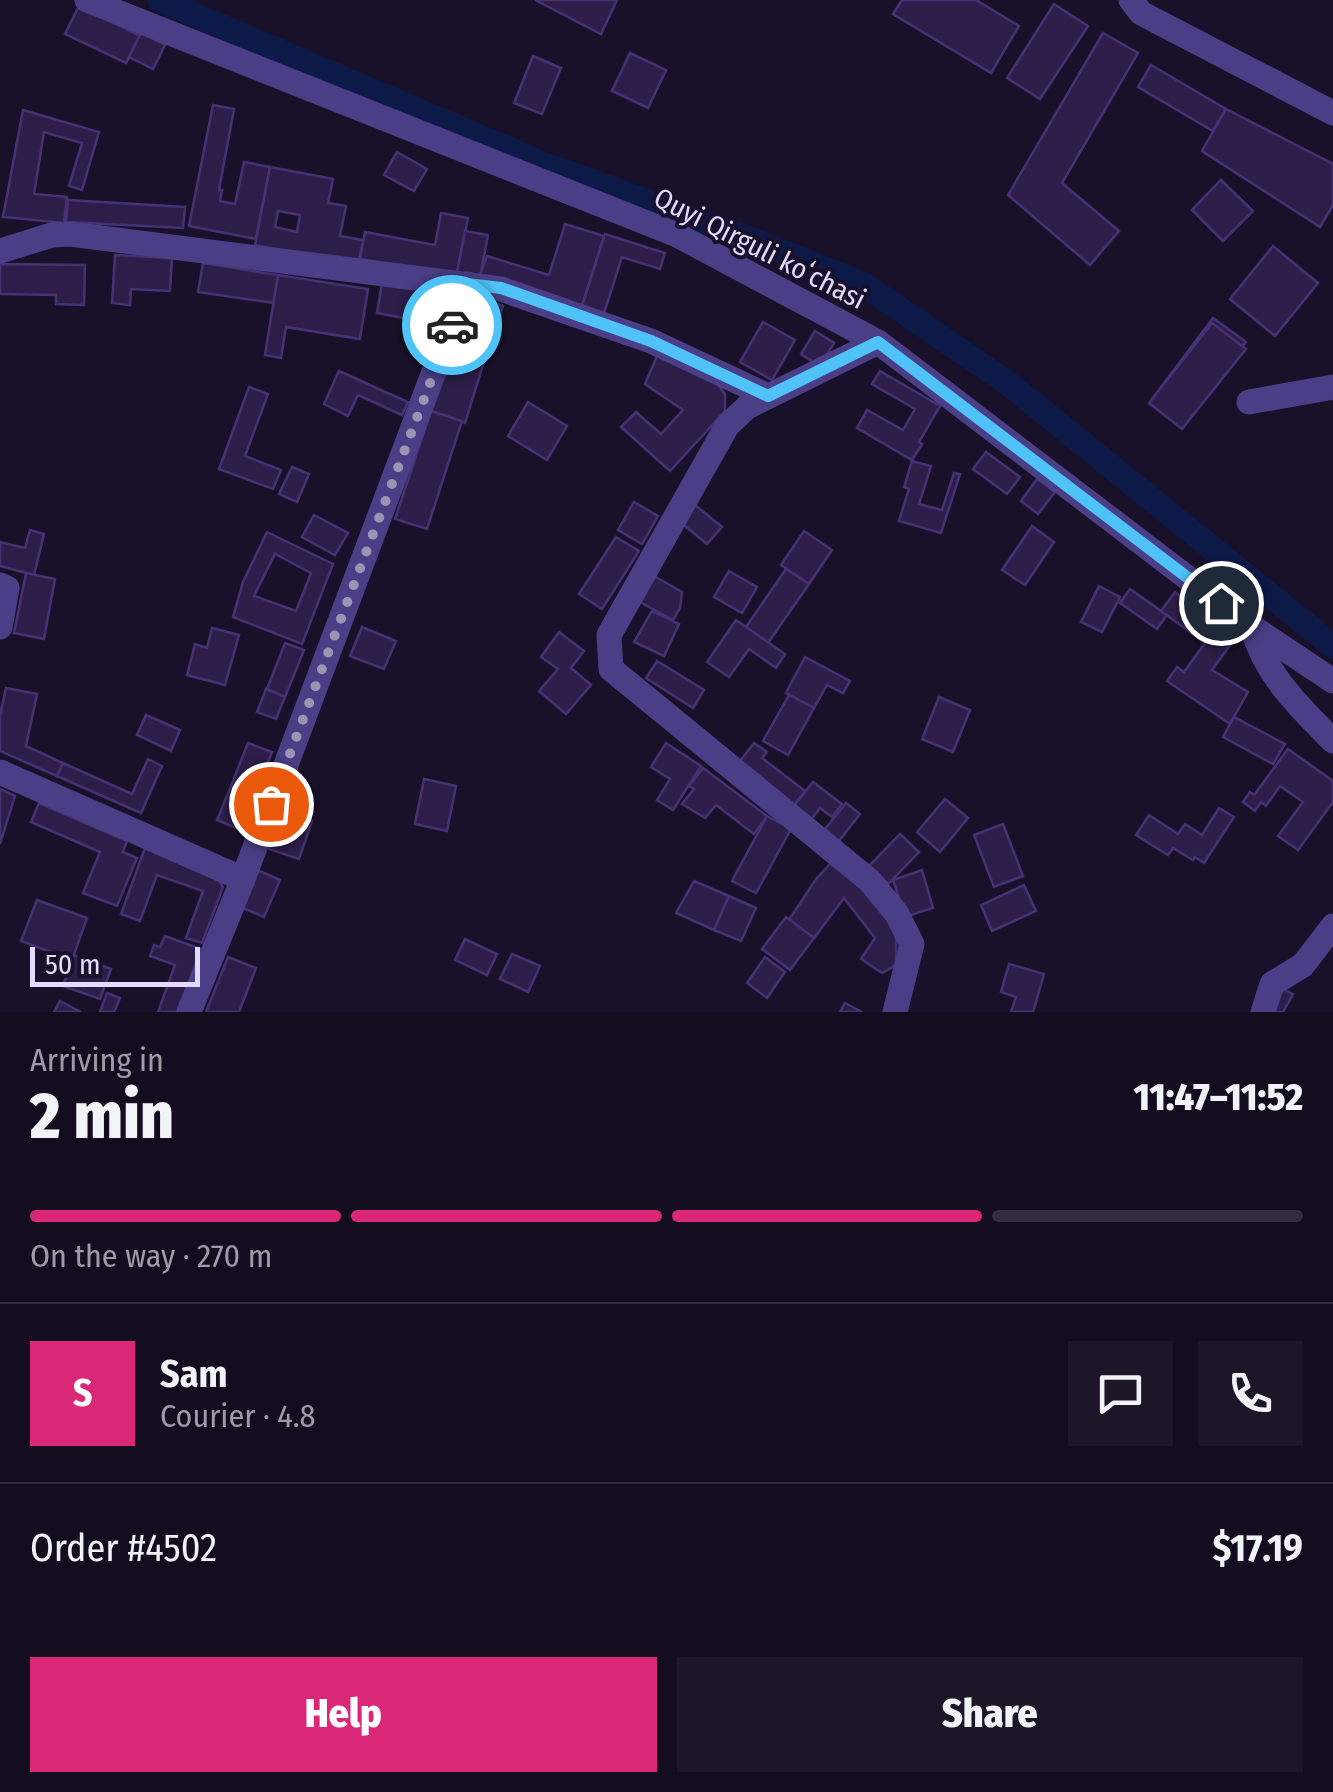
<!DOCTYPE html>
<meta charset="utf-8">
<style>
:root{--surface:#130d1f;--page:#1c1628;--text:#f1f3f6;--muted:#9d9ca4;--line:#322d3d;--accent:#db2777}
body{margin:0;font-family:"Fira Sans Condensed",sans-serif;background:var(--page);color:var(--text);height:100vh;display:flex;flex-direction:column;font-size:38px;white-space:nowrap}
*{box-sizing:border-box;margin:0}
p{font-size:32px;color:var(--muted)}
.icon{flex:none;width:55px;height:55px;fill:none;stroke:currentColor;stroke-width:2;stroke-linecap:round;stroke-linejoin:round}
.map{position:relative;height:1012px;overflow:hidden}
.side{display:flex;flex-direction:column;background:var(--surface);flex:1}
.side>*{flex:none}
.scale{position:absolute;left:30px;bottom:25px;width:170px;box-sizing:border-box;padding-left:10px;border:5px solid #e3dbfe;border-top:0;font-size:28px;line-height:35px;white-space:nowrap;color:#e3dbfe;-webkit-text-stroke:8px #191129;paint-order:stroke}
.pin{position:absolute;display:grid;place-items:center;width:85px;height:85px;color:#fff;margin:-42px;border:5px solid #fff;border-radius:50%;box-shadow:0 2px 10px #0007}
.courier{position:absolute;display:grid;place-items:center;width:100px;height:100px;margin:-50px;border:8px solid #4fc3f7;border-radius:50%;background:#fff;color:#222;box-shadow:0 2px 12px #0007}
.head em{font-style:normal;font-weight:800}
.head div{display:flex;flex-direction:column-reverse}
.head{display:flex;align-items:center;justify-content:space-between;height:170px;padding:0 30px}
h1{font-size:65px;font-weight:800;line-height:75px}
.bar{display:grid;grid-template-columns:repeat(4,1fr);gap:15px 10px;align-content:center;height:120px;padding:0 30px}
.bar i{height:12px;border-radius:8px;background:var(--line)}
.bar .active{background:var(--accent)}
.bar p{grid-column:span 4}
.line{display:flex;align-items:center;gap:25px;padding:0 30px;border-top:2px solid var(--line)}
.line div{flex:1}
.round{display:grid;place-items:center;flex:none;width:105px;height:105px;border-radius:0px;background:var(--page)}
.cta{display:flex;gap:20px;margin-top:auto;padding:20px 30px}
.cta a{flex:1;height:115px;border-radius:0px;background:var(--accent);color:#fff;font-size:40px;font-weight:800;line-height:115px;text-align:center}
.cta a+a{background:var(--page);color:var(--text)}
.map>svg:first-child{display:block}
</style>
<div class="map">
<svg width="1333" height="1012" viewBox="0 0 1333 1012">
<rect width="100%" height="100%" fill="#191129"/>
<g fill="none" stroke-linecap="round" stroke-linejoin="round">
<polyline stroke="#0d1a47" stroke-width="25" points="160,0 543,164 727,230 863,284 1009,384 1333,646"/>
</g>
<g fill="#2d1e49" stroke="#473175" stroke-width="2.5" fill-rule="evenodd">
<polygon points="535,0 617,0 601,34"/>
<polygon points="902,0 976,0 1019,26 991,73 893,14"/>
<polygon points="1054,4 1088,26 1040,99 1007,78"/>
<polygon points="79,6 140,36 126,63 65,34"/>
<polygon points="141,33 165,45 153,69 129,57"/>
<polygon points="1103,33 1138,53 1062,183 1119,231 1090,265 1008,195"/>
<polygon points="630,53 666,70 648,108 612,91"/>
<polygon points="533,56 561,68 542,114 514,103"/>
<polygon points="1151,65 1226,109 1213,131 1138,87"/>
<polygon points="213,105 234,109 219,190 222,190 220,201 235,204 244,162 270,167 256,239 189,226"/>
<polygon points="1226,109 1333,164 1333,205 1320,227 1202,151"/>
<polygon points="23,110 99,132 82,190 69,186 82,143 44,132 34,194 67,197 64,223 3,217"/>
<polygon points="397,152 427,169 414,191 384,175"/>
<path d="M270,167L333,179L328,203L346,206L340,236L363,240L358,265L255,245ZM278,211L300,215L297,232L275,227Z"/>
<polygon points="1221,180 1253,211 1223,241 1192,210"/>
<polygon points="68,200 185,207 183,228 66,222"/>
<polygon points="441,213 468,218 456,278 360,259 365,232 435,245"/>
<polygon points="565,224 604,236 582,306 480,275 487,256 549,275"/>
<polygon points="465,231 488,235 479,282 456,278"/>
<polygon points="605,234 665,253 660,269 622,257 604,313 582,306"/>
<polygon points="1273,246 1318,283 1275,336 1230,299"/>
<polygon points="115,255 172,258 170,291 131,289 130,305 112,303"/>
<polygon points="203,263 278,275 274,303 198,292"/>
<polygon points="0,264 85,265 84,305 56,304 56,295 0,294"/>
<polygon points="278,275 368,289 360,339 286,327 281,358 265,355"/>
<polygon points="382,283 443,294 437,324 377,313"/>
<polygon points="473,296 503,306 483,365 454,356"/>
<polygon points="1213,318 1246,342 1185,423 1152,399"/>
<polygon points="763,322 795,340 772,380 740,362"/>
<polygon points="1212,323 1246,349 1182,429 1149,403"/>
<polygon points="815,331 834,343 820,366 801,354"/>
<polygon points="449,354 483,365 465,423 431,411"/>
<polygon points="657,356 711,376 725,394 725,411 670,471 621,427 636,412 661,434 683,410 645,384"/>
<polygon points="339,371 408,402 402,415 358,395 348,416 324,404"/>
<polygon points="880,371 940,406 919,442 922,444 912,460 857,428 867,410 903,430 915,409 872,384"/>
<polygon points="249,387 268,394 245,456 281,470 273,489 219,469"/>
<polygon points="528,402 567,426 547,460 508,436"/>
<polygon points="431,411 462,421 427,529 395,519"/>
<polygon points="986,452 1020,477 1007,494 973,469"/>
<polygon points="912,461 931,466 919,504 942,510 954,473 960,474 941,533 899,521 909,489 904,487"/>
<polygon points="292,467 309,474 297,502 279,494"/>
<polygon points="1037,479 1055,492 1038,514 1021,501"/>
<polygon points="634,502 658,516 642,544 618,530"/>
<polygon points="695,505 722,527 707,544 680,522"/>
<polygon points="314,515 348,533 335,555 302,537"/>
<polygon points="1032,526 1054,542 1025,585 1002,570"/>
<polygon points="30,530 44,534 34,575 0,566 0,542 25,548"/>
<polygon points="804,531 832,550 809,584 781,565"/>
<path d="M267,532L333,564L302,644L233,617L243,582ZM275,554L311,573L296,611L254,596Z"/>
<polygon points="616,537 639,551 602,609 579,594"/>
<polygon points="786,569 809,584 768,643 746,627"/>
<polygon points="729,571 757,587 742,613 714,597"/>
<polygon points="26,573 55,579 44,639 14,633"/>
<polygon points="654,576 682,592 680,608 673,620 640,602"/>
<polygon points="1099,586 1120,597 1102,632 1081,622"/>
<polygon points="1130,589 1167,615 1157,629 1120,603"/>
<polygon points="1175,592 1236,637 1212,670 1248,692 1230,724 1167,681 1177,667 1184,672 1205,643 1161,611"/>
<polygon points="652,611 679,624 664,656 634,642"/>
<polygon points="736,620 785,654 776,668 749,649 729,677 707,662"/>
<polygon points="362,627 396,641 384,669 350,656"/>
<polygon points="212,628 239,635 225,685 187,675 195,644 207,648"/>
<polygon points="559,632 584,651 571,668 591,685 566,714 539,691 558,669 541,657"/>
<polygon points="285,643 304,650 285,697 267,689"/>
<polygon points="805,657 850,681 843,693 827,685 814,708 786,693"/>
<polygon points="657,661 704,690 693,708 646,678"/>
<polygon points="6,688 37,694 26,746 63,763 57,776 0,751 0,716"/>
<polygon points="266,689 285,697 276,719 257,712"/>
<polygon points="789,695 814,708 788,755 763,741"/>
<polygon points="939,697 970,710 953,752 922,739"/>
<polygon points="146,715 180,730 171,751 137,735"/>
<polygon points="1234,717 1285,744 1273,764 1223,737"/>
<polygon points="248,743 272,752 255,795 231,786"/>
<polygon points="666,743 701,766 673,810 657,800 670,779 651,767"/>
<polygon points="754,743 767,752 762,758 805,791 792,808 737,765"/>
<polygon points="1288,749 1333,781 1333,802 1298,850 1278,836 1303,802 1280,786 1266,806 1261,802 1255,811 1243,802 1250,792 1254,795"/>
<polygon points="148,759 162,766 141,813 57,776 63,763 132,794"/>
<polygon points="703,768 767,816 754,834 716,805 705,818 682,804 694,789 689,786"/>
<polygon points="424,779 456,786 447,831 415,824"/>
<polygon points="813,782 842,804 832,817 820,808 810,821 792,808"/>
<polygon points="231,786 259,797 246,832 217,820"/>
<polygon points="0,789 15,796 0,844"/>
<polygon points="945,799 968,818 940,852 917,832"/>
<polygon points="39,803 127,841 123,852 137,858 117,906 83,893 100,852 31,822"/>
<polygon points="846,803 860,814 839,841 825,829"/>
<polygon points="1219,808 1234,817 1204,863 1195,857 1193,860 1173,848 1168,855 1136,835 1149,815 1178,834 1185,824 1202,835"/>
<polygon points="282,811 312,821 299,859 269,849"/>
<polygon points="767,816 791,829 756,893 732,881"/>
<polygon points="1003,824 1023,876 994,887 974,835"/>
<polygon points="900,834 919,852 888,884 869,866"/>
<polygon points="145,848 219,879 223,887 202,943 186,938 203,891 157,875 140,921 121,914"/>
<polygon points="832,862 858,879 896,931 896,965 882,973 861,959 875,938 844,898 814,938 789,920 816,879"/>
<polygon points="257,870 280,880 264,917 241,907"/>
<polygon points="922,870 933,908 905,917 893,880"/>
<polygon points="694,881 729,896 714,930 676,913"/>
<polygon points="1024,885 1036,911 992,931 981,905"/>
<polygon points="729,896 756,908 741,941 714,930"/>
<polygon points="37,900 87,918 72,960 21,941"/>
<polygon points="786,917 814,938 790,970 762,949"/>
<polygon points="165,936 201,949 178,1012 158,1012 175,965 150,956 154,945 160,947"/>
<polygon points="465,939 497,954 487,975 455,960"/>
<polygon points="512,954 540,966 528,992 500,979"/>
<polygon points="74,955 111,969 100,999 63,986"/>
<polygon points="228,957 256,968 239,1012 206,1012"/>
<polygon points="765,957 785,972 767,998 747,983"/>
<polygon points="1009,964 1044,974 1033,1012 1011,1012 1016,997 1001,992"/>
<polygon points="1279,987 1293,994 1283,1012 1270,1012"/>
<polygon points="107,993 120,998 114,1012 100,1012"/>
<polygon points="60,1001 81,1012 54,1012"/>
<polygon points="845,1003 862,1012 840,1012"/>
</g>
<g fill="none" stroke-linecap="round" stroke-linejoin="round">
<g stroke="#4a3e86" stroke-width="25">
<polyline points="87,0 677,235 878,342 1252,627 1333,681"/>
<polyline points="1131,0 1141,13 1333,113"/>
<polyline points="0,251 52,235 70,234 501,289 651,341 768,396"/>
<polyline points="878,342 747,407 727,426 609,635 611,669 870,881 897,914 912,944 895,1012"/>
<polyline points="1249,402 1333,387"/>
<polyline points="0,585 7,588 0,627"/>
<path d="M1252,627C1265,674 1298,706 1333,741"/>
<polyline points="0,772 243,879"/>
<polyline points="189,1012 243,879 467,284"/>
<polyline points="1263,1012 1272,984 1303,965 1333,926"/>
</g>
</g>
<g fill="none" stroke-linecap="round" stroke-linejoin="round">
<polyline stroke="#9c94b3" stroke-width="10" stroke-dasharray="0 18" points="271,804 452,325"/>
<polyline stroke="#4fc3f7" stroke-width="12" points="452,325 467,284 501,288 651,341 768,396 878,342 1221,603"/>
</g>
<g text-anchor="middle" stroke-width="8" stroke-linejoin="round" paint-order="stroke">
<g font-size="28" fill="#e3dbfe" stroke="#191129">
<text transform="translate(760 248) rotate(27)" y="10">Quyi Qirguli koʻchasi</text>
</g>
</g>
</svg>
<div class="scale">50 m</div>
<div class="pin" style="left:271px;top:804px;background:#ea580c"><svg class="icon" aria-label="bag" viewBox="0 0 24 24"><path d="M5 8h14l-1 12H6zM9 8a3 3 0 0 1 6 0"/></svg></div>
<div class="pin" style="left:1221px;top:603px;background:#1f2937"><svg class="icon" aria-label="home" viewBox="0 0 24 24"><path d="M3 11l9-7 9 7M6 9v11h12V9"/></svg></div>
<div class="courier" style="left:452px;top:325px"><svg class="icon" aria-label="car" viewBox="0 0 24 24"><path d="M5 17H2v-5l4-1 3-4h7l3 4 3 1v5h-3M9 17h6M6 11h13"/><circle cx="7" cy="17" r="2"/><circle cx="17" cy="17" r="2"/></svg></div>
</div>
<section class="side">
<div class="head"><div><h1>2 min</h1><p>Arriving in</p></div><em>11:47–11:52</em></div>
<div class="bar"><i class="active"></i><i class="active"></i><i class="active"></i><i></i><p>On the way · 270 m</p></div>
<div class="line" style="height:180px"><b class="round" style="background:var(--accent);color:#fff">S</b><div><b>Sam</b><p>Courier · 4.8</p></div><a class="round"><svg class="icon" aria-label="chat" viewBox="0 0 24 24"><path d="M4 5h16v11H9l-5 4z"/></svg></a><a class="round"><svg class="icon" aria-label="phone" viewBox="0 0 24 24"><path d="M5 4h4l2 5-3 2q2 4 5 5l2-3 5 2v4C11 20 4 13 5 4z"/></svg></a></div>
<div class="line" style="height:130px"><div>Order #4502</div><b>$17.19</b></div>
<div class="cta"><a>Help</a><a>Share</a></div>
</section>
